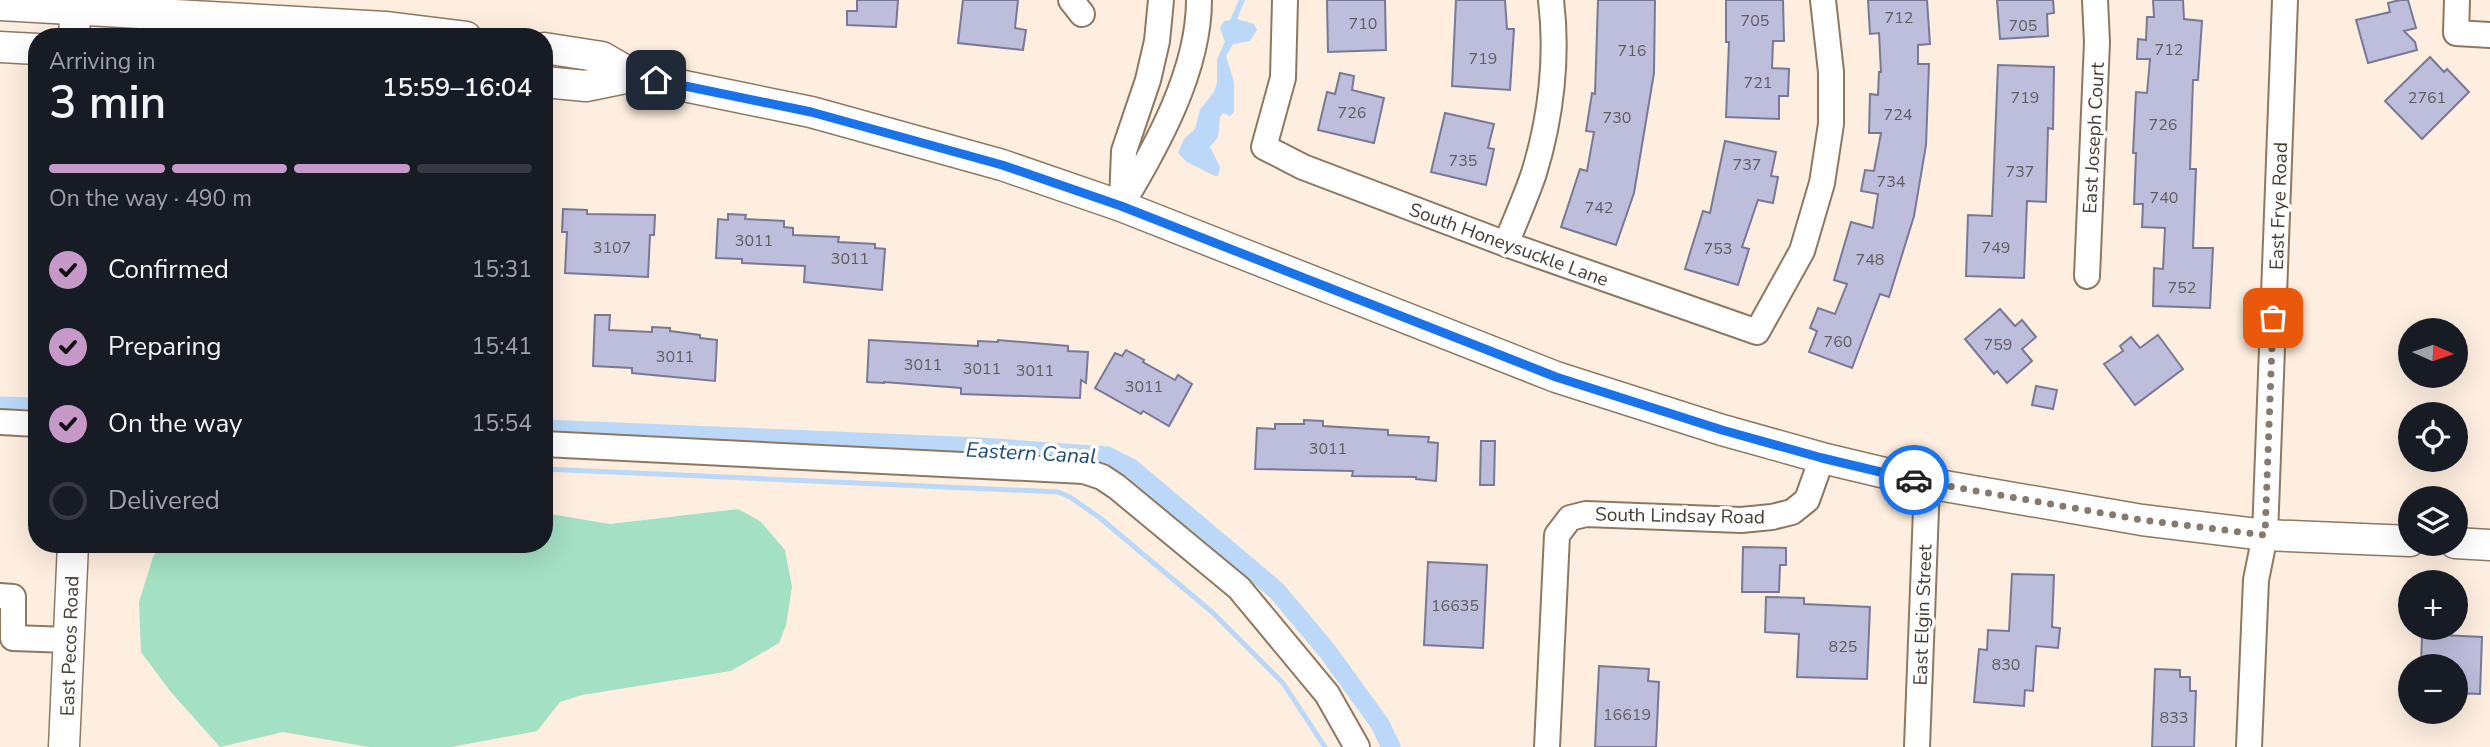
<!DOCTYPE html>
<meta charset="utf-8">
<style>
:root{--surface:#171b24;--page:#242831;--text:#f1f3f6;--muted:#9ea1a6;--line:#363941;--accent:#c699c8}
body{margin:0;font-family:"Nunito Sans",sans-serif;background:var(--page);color:var(--text);height:100vh;display:flex;flex-direction:column;font-size:26px;white-space:nowrap}
*{box-sizing:border-box;margin:0}
p{font-size:23px;color:var(--muted)}
.icon{flex:none;width:38px;height:38px;fill:none;stroke:currentColor;stroke-width:2;stroke-linecap:round;stroke-linejoin:round}
.map{position:relative;flex:1;overflow:hidden}
.panel{position:absolute;left:28px;top:28px;width:525px;height:525px;display:flex;flex-direction:column;background:var(--surface);border-radius:28px;box-shadow:0 7px 28px #0002}
.panel>*{flex:none}
.needle{width:46px;rotate:93deg}
.tools{position:absolute;left:2398px;top:318px;display:grid;gap:14px}
.tools a{display:grid;place-items:center;width:70px;height:70px;border-radius:50%;background:var(--surface);box-shadow:0 7px 28px #0002;font-size:35px}
.pin{position:absolute;display:grid;place-items:center;width:60px;height:60px;color:#fff;margin:-30px;border-radius:14px;box-shadow:0 4px 10px #0006}
.courier{position:absolute;display:grid;place-items:center;width:70px;height:70px;margin:-35px;border:5px solid #1a73e8;border-radius:50%;background:#fff;color:#222;box-shadow:0 2px 9px #0007}
.head em{font-style:normal;font-weight:600}
.head div{display:flex;flex-direction:column-reverse}
.head{display:flex;align-items:center;justify-content:space-between;height:119px;padding:0 21px}
h1{font-size:46px;font-weight:600;line-height:52px}
.bar{display:grid;grid-template-columns:repeat(4,1fr);gap:10px 7px;align-content:center;height:84px;padding:0 21px}
.bar i{height:9px;border-radius:5px;background:var(--line)}
.bar .on{background:var(--accent)}
.bar p{grid-column:span 4}
ol{padding:0 21px;list-style:none}
li{display:flex;align-items:center;gap:21px;height:77px}
li p{margin-inline-start:auto}
li .icon{padding:7px;border-radius:50%;background:var(--accent);color:#111;stroke-width:4}
li:last-child{color:var(--muted)}
li i{width:38px;height:38px;border:4px solid var(--line);border-radius:50%}
.map>svg:first-child{display:block}
</style>
<div class="map">
<svg width="2490" height="747" viewBox="0 0 2490 747">
<rect width="100%" height="100%" fill="#fdeedf"/>
<polygon fill="#a4e0c3" points="738,509 760,521 785,550 792,587 786,625 779,643 731,671 582,695 560,702 537,731 451,747 369,747 283,732 220,747 170,691 141,652 139,602 153,557 161,544 544,544 544,513 610,524"/>
<polygon fill="#bbd8f8" points="1239,0 1245,0 1237,19 1254,24 1257,30 1250,41 1233,44 1226,56 1234,82 1234,112 1230,116 1223,113 1220,117 1218,137 1210,147 1220,167 1218,176 1215,176 1187,162 1178,153 1184,139 1195,129 1200,110 1214,92 1217,83 1217,59 1225,42 1220,28 1224,21 1230,20"/>
<g fill="none" stroke-linecap="round" stroke-linejoin="round">
<polyline stroke="#bbd8f8" stroke-width="5" points="544,469 1058,492 1070,497 1100,518 1212,612 1283,683 1325,747"/>
<g stroke="#bbd8f8" stroke-width="19">
<polyline points="0,406 37,407"/>
<polyline points="544,429 981,447 1107,456 1131,468 1277,591 1328,652 1380,724 1391,747"/>
</g>
</g>
<g fill="#bdbddc" stroke="#797996" stroke-width="2">
<polygon points="857,0 898,0 896,27 847,25 847,11 857,11"/>
<polygon points="963,0 1018,0 1015,28 1026,30 1023,50 958,43"/>
<polygon points="1327,0 1385,0 1386,50 1328,52"/>
<polygon points="1456,0 1505,0 1507,29 1514,29 1510,90 1452,86"/>
<polygon points="1598,0 1655,0 1654,73 1634,193 1616,245 1561,227 1580,169 1587,171 1594,132 1586,131 1592,93 1595,94"/>
<polygon points="1726,0 1783,0 1784,41 1773,41 1772,68 1789,69 1788,96 1779,96 1779,119 1726,117 1729,42 1726,42"/>
<polygon points="1868,0 1927,0 1930,44 1918,45 1918,64 1929,64 1926,145 1914,216 1889,297 1880,294 1852,368 1809,352 1817,331 1810,328 1818,308 1835,314 1847,284 1834,280 1851,222 1873,228 1878,194 1861,191 1865,170 1874,171 1881,133 1869,133 1870,94 1878,95 1879,72 1881,72 1879,33 1870,34"/>
<polygon points="1997,0 2053,0 2054,13 2047,14 2048,36 2000,39"/>
<polygon points="2153,0 2183,0 2184,19 2202,21 2198,80 2193,80 2190,169 2196,169 2193,248 2213,248 2210,308 2153,306 2154,268 2163,269 2165,228 2142,227 2143,204 2134,204 2136,153 2133,153 2136,92 2147,93 2150,59 2137,59 2138,39 2146,40 2147,17 2154,17"/>
<polygon points="2400,0 2408,0 2416,28 2404,31 2415,42 2417,50 2368,63 2356,20 2390,12 2388,3"/>
<polygon points="2430,57 2444,72 2447,69 2469,92 2422,139 2385,101"/>
<polygon points="1998,65 2054,67 2053,129 2048,128 2046,202 2027,201 2024,278 1966,276 1968,215 1992,216"/>
<polygon points="1340,73 1354,76 1352,90 1384,98 1374,143 1318,130 1327,92 1335,94"/>
<polygon points="1445,113 1494,124 1488,148 1494,149 1486,185 1431,172"/>
<polygon points="1725,141 1776,152 1771,176 1778,177 1773,203 1758,200 1742,247 1749,249 1738,285 1685,269 1703,211 1710,213"/>
<polygon points="563,209 587,210 587,214 655,215 654,235 650,235 648,277 565,273 567,232 562,232"/>
<polygon points="728,214 746,215 745,219 784,221 784,227 793,228 793,235 839,237 838,242 875,244 875,248 885,249 882,290 804,282 805,266 742,263 742,259 716,258 718,219 728,220"/>
<polygon points="2000,309 2015,326 2022,320 2036,337 2022,349 2032,361 2007,383 1997,371 1994,374 1965,339"/>
<polygon points="595,315 610,315 609,330 652,332 652,327 670,328 670,331 700,335 700,338 717,340 715,381 632,373 632,368 593,366"/>
<polygon points="2158,335 2183,369 2135,405 2104,364 2123,351 2120,346 2131,337 2140,348"/>
<polygon points="869,340 978,346 978,341 998,342 998,340 1068,346 1068,351 1088,352 1086,383 1081,380 1080,398 961,394 961,388 884,382 884,383 867,382"/>
<polygon points="1126,350 1144,360 1143,362 1175,380 1178,375 1192,384 1169,426 1143,411 1141,414 1095,388 1115,353 1122,356"/>
<polygon points="2036,386 2057,390 2053,409 2032,405"/>
<polygon points="1304,420 1323,421 1323,426 1388,430 1388,435 1429,437 1428,442 1438,443 1436,481 1416,479 1416,477 1352,476 1353,471 1255,469 1257,428 1275,429 1275,424 1304,424"/>
<polygon points="1481,441 1495,441 1494,485 1480,485"/>
<polygon points="1743,547 1786,548 1786,565 1780,565 1779,592 1742,592"/>
<polygon points="1428,562 1487,565 1483,648 1424,645"/>
<polygon points="2012,574 2054,575 2052,627 2060,628 2058,648 2036,646 2033,691 2025,690 2024,706 1974,702 1979,649 1987,650 1988,630 2009,631"/>
<polygon points="1766,597 1804,598 1804,604 1870,607 1867,679 1797,677 1799,634 1765,632"/>
<polygon points="2422,634 2482,637 2480,694 2455,693 2455,667 2421,667"/>
<polygon points="1599,666 1649,669 1648,681 1659,682 1656,747 1595,747"/>
<polygon points="2155,669 2180,670 2180,677 2190,677 2190,691 2196,691 2194,747 2152,747"/>
</g>
<g fill="none" stroke-linecap="round" stroke-linejoin="round">
<defs>
<g id="minor">
<polyline points="1071,0 1082,14"/>
<polyline points="1285,0 1283,78 1264,147 1303,167 1506,244 1757,332 1802,251 1822,183 1831,124 1831,72 1823,0"/>
<polyline points="2457,0 2456,33 2490,35"/>
<polyline points="1122,202 1124,151 1148,80 1157,41 1161,0"/>
<path d="M1121,206C1157,146 1199,71 1199,0"/>
<path d="M1506,244C1515,221 1526,197 1534,173C1551,118 1558,57 1551,0"/>
<polyline points="2087,276 2097,42 2095,0"/>
<polyline points="0,422 37,424"/>
<polyline points="544,444 1084,471 1102,477 1117,487 1239,588 1327,694 1357,747"/>
<polyline points="0,596 13,597 13,638 69,640"/>
<polyline points="1547,747 1557,535 1570,518 1586,514 1741,520 1772,517 1792,512 1807,500 1822,458"/>
<polyline points="1917,747 1927,483"/>
<polyline points="2249,747 2256,580 2265,535 2285,0"/>
</g>
<g id="major">
<polyline points="0,5 385,27 466,37"/>
<polyline points="74,37 76,0"/>
<polyline points="0,47 37,49"/>
<polyline points="544,48 602,57 635,76 811,112 1002,165 1121,206 1556,377 1722,430 1822,458 1927,483 2142,520 2265,535 2410,541"/>
<polyline points="544,82 586,86 635,76"/>
<polyline points="2455,543 2490,545"/>
<polyline points="64,747 73,544"/>
</g>
</defs>
<use href="#minor" stroke="#8f7862" stroke-width="28"/>
<use href="#major" stroke="#8f7862" stroke-width="33"/>
<use href="#minor" stroke="#fff" stroke-width="24"/>
<use href="#major" stroke="#fff" stroke-width="30"/>
</g>
<g fill="none" stroke-linecap="round" stroke-linejoin="round">
<polyline stroke="#857a6e" stroke-width="7" stroke-dasharray="0 12.6" points="1914,480 2142,520 2265,535 2273,318"/>
<polyline stroke="#1a73e8" stroke-width="9" points="656,80 811,112 1002,165 1121,206 1556,377 1722,430 1822,458 1914,480"/>
</g>
<g text-anchor="middle" stroke-width="7" stroke-linejoin="round" paint-order="stroke">
<g font-size="16" fill="#635c5c">
<text x="1899" y="23">712</text>
<text x="1755" y="26">705</text>
<text x="1363" y="29">710</text>
<text x="2023" y="31">705</text>
<text x="2169" y="55">712</text>
<text x="1632" y="56">716</text>
<text x="1483" y="64">719</text>
<text x="1758" y="88">721</text>
<text x="2025" y="103">719</text>
<text x="2427" y="103">2761</text>
<text x="1352" y="118">726</text>
<text x="1898" y="120">724</text>
<text x="1617" y="123">730</text>
<text x="2163" y="130">726</text>
<text x="1463" y="166">735</text>
<text x="1747" y="170">737</text>
<text x="2020" y="177">737</text>
<text x="1891" y="187">734</text>
<text x="2164" y="203">740</text>
<text x="1599" y="213">742</text>
<text x="754" y="246">3011</text>
<text x="612" y="253">3107</text>
<text x="1996" y="253">749</text>
<text x="1718" y="254">753</text>
<text x="850" y="264">3011</text>
<text x="1870" y="265">748</text>
<text x="2182" y="293">752</text>
<text x="1838" y="347">760</text>
<text x="1998" y="350">759</text>
<text x="675" y="362">3011</text>
<text x="923" y="370">3011</text>
<text x="982" y="374">3011</text>
<text x="1035" y="376">3011</text>
<text x="1144" y="392">3011</text>
<text x="1328" y="454">3011</text>
<text x="1455" y="611">16635</text>
<text x="1843" y="652">825</text>
<text x="2006" y="670">830</text>
<text x="1627" y="720">16619</text>
<text x="2174" y="723">833</text>
</g>
<g font-size="19" fill="#453b31" stroke="#fefefe">
<text transform="translate(2093 138) rotate(-87)" y="7">East Joseph Court</text>
<text transform="translate(2278 206) rotate(-88)" y="7">East Frye Road</text>
<text transform="translate(1509 244) rotate(20)" y="7">South Honeysuckle Lane</text>
<text transform="translate(1680 515) rotate(1)" y="7">South Lindsay Road</text>
<text transform="translate(1922 615) rotate(-88)" y="7">East Elgin Street</text>
<text transform="translate(69 646) rotate(-88)" y="7">East Pecos Road</text>
</g>
<g font-size="21" font-style="italic" fill="#184a7a" stroke="#fefefe">
<text transform="translate(1031 453) rotate(3)" y="7">Eastern Canal</text>
</g>
</g>
</svg>
<div class="tools">
<a><svg class="needle" viewBox="-14 -14 28 28"><path d="M0-13l5 13h-10z" fill="#e53935"/><path d="M0 13l5-13h-10z" fill="#9ea1a6"/></svg></a>
<a><svg class="icon" aria-label="locate" viewBox="0 0 24 24"><circle cx="12" cy="12" r="6"/><path d="M12 2v4M12 18v4M2 12h4M18 12h4"/></svg></a>
<a><svg class="icon" aria-label="layers" viewBox="0 0 24 24"><path d="M12 4l9 5-9 5-9-5zM3 14l9 5 9-5"/></svg></a>
<a>+</a>
<a>−</a>
</div>
<div class="pin" style="left:2273px;top:318px;background:#ea580c"><svg class="icon" aria-label="bag" viewBox="0 0 24 24"><path d="M5 8h14l-1 12H6zM9 8a3 3 0 0 1 6 0"/></svg></div>
<div class="pin" style="left:656px;top:80px;background:#1f2937"><svg class="icon" aria-label="home" viewBox="0 0 24 24"><path d="M3 11l9-7 9 7M6 9v11h12V9"/></svg></div>
<div class="courier" style="left:1914px;top:480px"><svg class="icon" aria-label="car" viewBox="0 0 24 24"><path d="M5 17H2v-5l4-1 3-4h7l3 4 3 1v5h-3M9 17h6M6 11h13"/><circle cx="7" cy="17" r="2"/><circle cx="17" cy="17" r="2"/></svg></div>
<section class="panel">
<div class="head"><div><h1>3 min</h1><p>Arriving in</p></div><em>15:59–16:04</em></div>
<div class="bar"><i class="on"></i><i class="on"></i><i class="on"></i><i></i><p>On the way · 490 m</p></div>
<ol>
<li><svg class="icon" aria-label="check" viewBox="0 0 24 24"><path d="M5 12l5 5 9-10"/></svg>Confirmed<p>15:31</p></li>
<li><svg class="icon" aria-label="check" viewBox="0 0 24 24"><path d="M5 12l5 5 9-10"/></svg>Preparing<p>15:41</p></li>
<li><svg class="icon" aria-label="check" viewBox="0 0 24 24"><path d="M5 12l5 5 9-10"/></svg>On the way<p>15:54</p></li>
<li><i></i>Delivered</li>
</ol>
</section>
</div>
